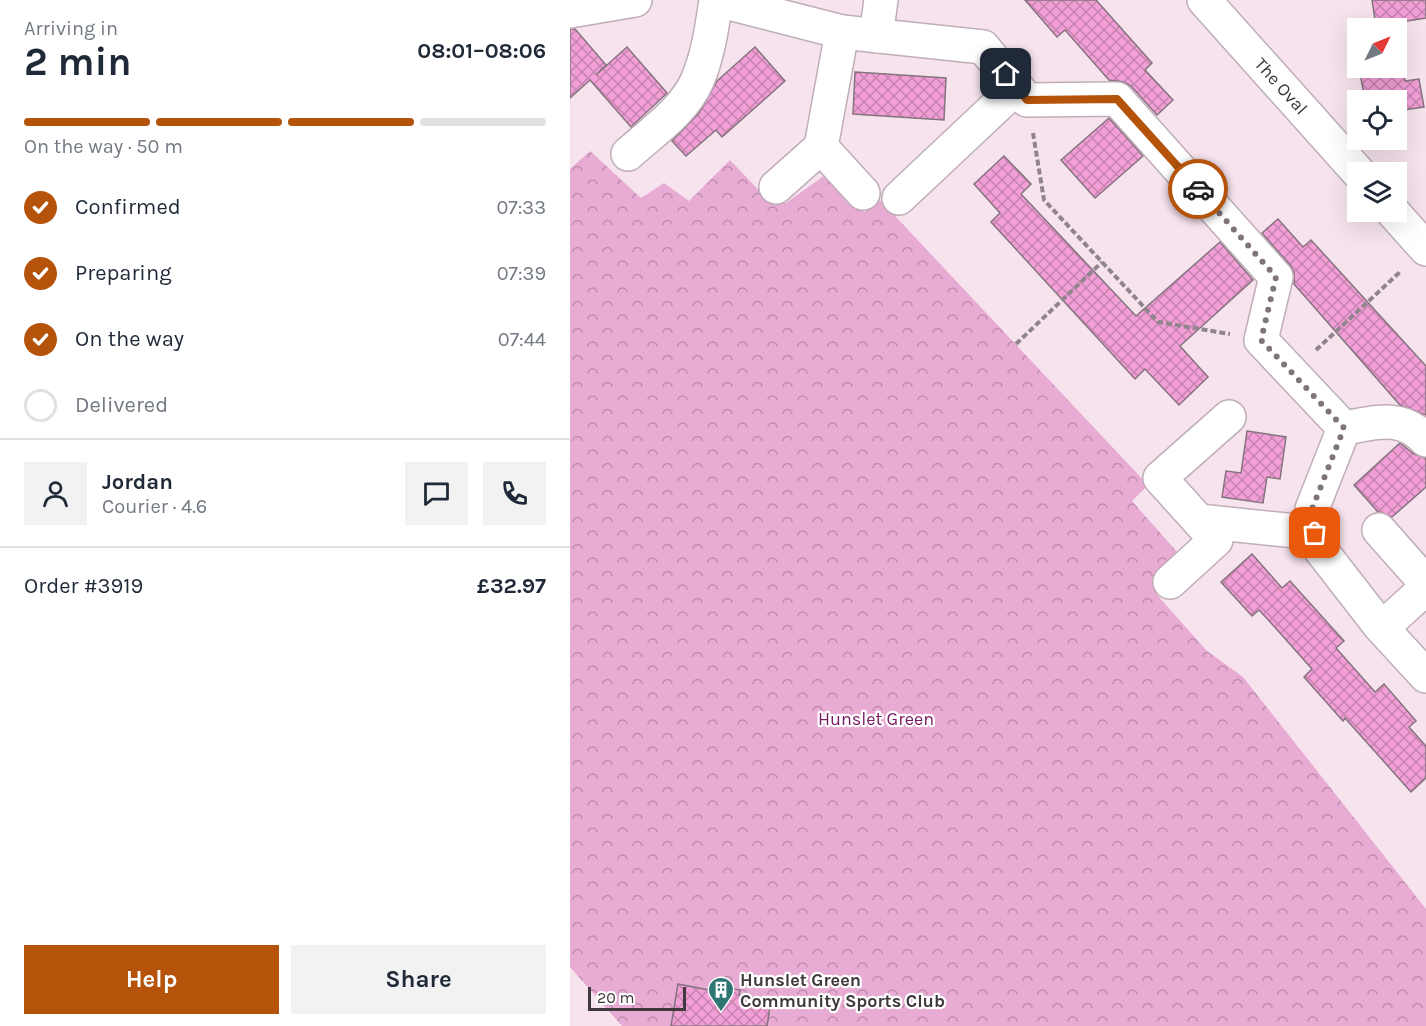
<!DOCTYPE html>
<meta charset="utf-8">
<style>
:root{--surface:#fff;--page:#f2f2f3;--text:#1f2937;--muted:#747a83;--line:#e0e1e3;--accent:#b45309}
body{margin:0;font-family:Karla,sans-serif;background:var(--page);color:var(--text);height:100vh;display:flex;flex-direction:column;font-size:22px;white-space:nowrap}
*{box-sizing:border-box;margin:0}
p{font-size:20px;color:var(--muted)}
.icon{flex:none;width:33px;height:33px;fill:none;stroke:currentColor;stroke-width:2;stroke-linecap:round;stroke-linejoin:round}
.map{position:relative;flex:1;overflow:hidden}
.drawer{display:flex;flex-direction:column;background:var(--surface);width:570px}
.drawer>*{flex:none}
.needle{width:39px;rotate:47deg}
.fabs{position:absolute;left:777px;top:18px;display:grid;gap:12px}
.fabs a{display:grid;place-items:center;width:60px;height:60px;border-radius:0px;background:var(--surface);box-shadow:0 6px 24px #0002;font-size:30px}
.scale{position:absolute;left:18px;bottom:15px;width:98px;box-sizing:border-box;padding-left:6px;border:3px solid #3f383d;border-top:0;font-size:16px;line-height:21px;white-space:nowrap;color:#3f383d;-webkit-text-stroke:4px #fff;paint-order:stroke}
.pin{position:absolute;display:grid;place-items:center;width:51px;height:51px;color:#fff;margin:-26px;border-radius:12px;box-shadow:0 3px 9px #0006}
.courier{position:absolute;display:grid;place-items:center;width:60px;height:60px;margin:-30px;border:4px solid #b45309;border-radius:50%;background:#fff;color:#222;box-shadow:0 2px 8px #0007}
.head em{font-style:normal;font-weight:700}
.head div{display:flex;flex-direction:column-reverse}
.head{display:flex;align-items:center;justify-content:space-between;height:102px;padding:0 24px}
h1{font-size:39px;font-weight:700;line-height:45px}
.bar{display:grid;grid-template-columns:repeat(4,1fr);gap:9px 6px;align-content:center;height:72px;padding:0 24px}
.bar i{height:8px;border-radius:4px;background:var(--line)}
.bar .on{background:var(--accent)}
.bar p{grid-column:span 4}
.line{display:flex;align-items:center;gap:15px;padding:0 24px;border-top:2px solid var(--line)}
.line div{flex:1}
.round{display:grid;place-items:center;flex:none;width:63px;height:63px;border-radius:0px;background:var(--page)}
ol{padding:0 24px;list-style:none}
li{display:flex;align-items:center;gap:18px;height:66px}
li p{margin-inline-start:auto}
li .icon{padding:6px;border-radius:50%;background:var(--accent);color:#fff;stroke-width:4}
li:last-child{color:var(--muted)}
li i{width:33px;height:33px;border:3px solid var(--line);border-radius:50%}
.action{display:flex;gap:12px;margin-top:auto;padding:12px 24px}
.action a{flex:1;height:69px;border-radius:0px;background:var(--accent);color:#fff;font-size:24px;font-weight:700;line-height:69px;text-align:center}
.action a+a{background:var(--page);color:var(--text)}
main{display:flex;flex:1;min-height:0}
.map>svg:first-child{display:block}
</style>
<main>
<section class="drawer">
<div class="head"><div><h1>2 min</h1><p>Arriving in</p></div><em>08:01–08:06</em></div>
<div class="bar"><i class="on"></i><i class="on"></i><i class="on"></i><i></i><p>On the way · 50 m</p></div>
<ol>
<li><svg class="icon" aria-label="check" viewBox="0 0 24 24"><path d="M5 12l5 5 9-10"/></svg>Confirmed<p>07:33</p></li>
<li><svg class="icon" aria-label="check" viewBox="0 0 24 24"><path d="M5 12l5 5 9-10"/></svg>Preparing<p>07:39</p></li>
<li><svg class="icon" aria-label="check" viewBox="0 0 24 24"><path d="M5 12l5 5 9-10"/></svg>On the way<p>07:44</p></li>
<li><i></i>Delivered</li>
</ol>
<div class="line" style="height:108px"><a class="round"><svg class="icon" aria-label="person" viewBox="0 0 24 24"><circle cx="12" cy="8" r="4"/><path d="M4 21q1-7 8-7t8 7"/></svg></a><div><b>Jordan</b><p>Courier · 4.6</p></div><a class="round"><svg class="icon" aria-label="chat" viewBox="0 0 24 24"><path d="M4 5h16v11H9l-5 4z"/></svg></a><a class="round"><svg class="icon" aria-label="phone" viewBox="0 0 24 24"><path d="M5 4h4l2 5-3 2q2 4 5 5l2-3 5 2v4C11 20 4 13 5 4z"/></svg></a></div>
<div class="line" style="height:78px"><div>Order #3919</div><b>£32.97</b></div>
<div class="action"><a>Help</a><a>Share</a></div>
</section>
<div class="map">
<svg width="856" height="1026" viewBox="0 0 856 1026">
<defs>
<pattern id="park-crowns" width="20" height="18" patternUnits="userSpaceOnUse" patternTransform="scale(1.5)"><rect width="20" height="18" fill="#e8abd3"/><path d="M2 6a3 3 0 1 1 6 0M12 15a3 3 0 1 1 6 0" fill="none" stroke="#bd8cac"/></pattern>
<pattern id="building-cross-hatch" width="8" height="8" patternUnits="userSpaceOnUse" patternTransform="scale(1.5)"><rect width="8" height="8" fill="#f39fd7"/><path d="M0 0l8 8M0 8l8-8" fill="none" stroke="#c683b0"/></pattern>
</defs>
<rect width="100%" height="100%" fill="#f6e3ee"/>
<polygon fill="url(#park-crowns)" points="20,151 71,198 94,183 119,201 160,160 197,199 216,203 255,175 295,212 310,200 578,485 562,501 608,553 585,579 587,595 637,651 673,677 856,909 856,1026 52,1026 0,967 0,169"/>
<g fill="url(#building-cross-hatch)" stroke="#84747e" stroke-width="1.5">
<polygon points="455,0 526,0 582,63 575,70 603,100 587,115 561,86 554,82 539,80 495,30 487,37"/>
<polygon points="802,0 856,0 856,18 806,26"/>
<polygon points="0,29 5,29 36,65 26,75 57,47 97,93 61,127 20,80 0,98"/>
<polygon points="826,33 835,81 849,79 854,107 826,111 826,100 795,100 789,68 826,68"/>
<polygon points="185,47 215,81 152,137 146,130 116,156 102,141 129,113 147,81"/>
<polygon points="285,72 376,78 374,120 283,114"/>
<polygon points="539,118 573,156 525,198 491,160"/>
<polygon points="434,156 461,184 451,194 566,316 650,242 683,280 610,346 638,377 609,405 575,369 565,379 421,222 430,213 404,184"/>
<polygon points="708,219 733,247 741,240 856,366 856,415 830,405 724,284 724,273 720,265 692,233"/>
<polygon points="677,431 716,437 710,479 697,477 693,503 652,497 656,471 671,473"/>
<polygon points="830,443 844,454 856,458 856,487 822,517 808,512 784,485"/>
<polygon points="682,554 712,588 720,581 774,641 766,648 805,692 814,684 846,721 839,727 856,746 856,778 841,792 775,718 773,721 734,677 742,669 702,624 689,610 682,616 651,582"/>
<polygon points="108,984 139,990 140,985 170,990 169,995 201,1000 197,1026 101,1026"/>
</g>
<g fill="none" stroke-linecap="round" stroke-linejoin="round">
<defs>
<g id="minor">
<polyline points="147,0 272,32 413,47 457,100 547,99 706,277 691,340 774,428 742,509 747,545 809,625 856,676"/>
<polyline points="634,0 788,172"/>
<polyline points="0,11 65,0"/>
<polyline points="306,36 311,0"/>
<polyline points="251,147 272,32"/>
<path d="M58,154C81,133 114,111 127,81C138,56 142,27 146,0"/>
<polyline points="206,187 251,147 293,193"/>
<polyline points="329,198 447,87"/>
<polyline points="823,212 856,249"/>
<path d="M774,428C805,423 831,413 856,440"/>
<polyline points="629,521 745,533"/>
<polyline points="809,530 856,583"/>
<polyline points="600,582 646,540 590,478 659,417"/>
<polyline points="812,628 856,588"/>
</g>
</defs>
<use href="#minor" stroke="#bfaeb9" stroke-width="36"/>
<g stroke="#91858d" stroke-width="4" stroke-dasharray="6 3" stroke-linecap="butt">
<polyline points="463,133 474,200 588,322 660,334"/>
<polyline points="446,344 532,262"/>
<polyline points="746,350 831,271"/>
</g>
<use href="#minor" stroke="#fff" stroke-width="33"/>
</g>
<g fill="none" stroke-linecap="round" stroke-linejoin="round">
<polyline stroke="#7f747b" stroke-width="6" stroke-dasharray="0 10.8" points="628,189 706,277 691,340 774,428 742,509 745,533"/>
<polyline stroke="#b45309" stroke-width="8" points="436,74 457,100 547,99 628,189"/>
</g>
<defs>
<symbol id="building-pin" viewBox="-11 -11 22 30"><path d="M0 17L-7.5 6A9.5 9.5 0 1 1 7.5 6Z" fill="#2d7672" stroke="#fff"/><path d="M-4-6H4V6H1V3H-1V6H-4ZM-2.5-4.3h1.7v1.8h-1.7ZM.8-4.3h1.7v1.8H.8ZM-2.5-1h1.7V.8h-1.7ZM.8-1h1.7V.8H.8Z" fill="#fff"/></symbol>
</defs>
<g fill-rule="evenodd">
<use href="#building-pin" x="136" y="975" width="30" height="40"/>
</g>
<g text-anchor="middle" stroke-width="4.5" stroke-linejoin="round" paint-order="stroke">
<g font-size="18" fill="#3f383d" stroke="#fff">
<text transform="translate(711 86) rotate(48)" y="6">The Oval</text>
</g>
<g font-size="18" fill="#791861" stroke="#fff">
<text x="306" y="725">Hunslet Green</text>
</g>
<g font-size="18" font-weight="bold" fill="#3f383d" stroke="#fff" text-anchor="start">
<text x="170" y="986">Hunslet Green<tspan x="170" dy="21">Community Sports Club</tspan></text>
</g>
</g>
</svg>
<div class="fabs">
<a><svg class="needle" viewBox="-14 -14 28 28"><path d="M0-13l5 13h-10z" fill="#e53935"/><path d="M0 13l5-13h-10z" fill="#747a83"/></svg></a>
<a><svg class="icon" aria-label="locate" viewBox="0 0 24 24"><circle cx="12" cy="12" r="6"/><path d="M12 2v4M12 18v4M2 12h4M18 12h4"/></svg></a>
<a><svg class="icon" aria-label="layers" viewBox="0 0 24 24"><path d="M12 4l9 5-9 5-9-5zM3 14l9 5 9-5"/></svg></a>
</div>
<div class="scale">20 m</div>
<div class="pin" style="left:745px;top:533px;background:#ea580c"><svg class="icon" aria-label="bag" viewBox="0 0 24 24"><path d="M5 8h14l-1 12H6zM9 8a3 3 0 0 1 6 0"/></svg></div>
<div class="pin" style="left:436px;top:74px;background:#1f2937"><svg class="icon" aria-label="home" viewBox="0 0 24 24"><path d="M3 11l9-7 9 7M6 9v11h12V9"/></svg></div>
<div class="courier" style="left:628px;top:189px"><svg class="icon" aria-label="car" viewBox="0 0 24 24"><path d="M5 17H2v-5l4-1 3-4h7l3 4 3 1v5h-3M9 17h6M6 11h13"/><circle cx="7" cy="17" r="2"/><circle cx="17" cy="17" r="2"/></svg></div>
</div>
</main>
